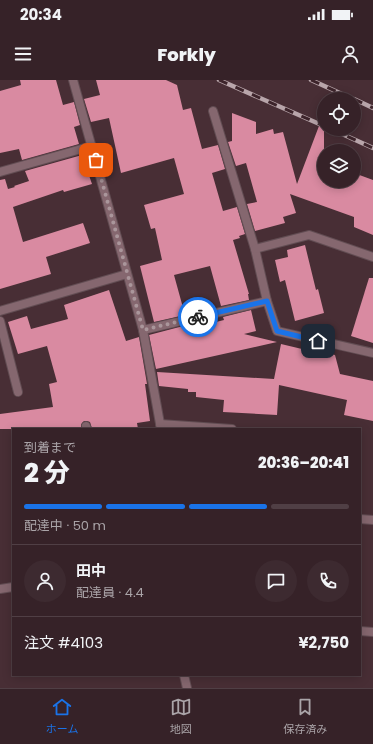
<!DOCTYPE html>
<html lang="ja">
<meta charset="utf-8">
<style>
:root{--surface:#362228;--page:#3d2a30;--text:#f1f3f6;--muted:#aaa4a8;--line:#503f45;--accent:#1a73e8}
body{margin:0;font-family:Poppins,"Noto Sans JP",sans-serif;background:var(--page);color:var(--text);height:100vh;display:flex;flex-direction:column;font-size:15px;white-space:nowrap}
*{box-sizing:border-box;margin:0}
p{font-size:13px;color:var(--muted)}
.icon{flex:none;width:22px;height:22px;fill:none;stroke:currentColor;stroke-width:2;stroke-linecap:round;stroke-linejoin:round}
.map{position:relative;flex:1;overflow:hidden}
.sheet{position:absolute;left:12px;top:348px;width:349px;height:248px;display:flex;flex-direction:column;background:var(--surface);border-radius:0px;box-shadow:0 2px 10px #0003,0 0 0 1px var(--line)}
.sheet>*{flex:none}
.controls{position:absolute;left:317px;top:12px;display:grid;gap:8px}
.controls a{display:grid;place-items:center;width:44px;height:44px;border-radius:50%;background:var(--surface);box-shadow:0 2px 10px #0003,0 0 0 1px var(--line);font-size:20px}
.pin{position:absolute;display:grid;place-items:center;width:34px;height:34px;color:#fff;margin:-17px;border-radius:8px;box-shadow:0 2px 6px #0006}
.courier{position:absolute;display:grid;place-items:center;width:40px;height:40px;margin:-20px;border:3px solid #1a73e8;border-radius:50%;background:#fff;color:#222;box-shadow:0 1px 5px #0007}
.headline em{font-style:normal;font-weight:800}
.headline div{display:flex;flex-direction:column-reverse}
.headline{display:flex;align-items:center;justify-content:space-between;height:68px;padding:0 12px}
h1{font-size:26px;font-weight:800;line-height:30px}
.bar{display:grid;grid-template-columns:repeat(4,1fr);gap:6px 4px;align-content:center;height:48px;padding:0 12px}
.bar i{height:5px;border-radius:3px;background:var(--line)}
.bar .current{background:var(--accent)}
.bar p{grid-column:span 4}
.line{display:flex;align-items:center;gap:10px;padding:0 12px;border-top:1px solid var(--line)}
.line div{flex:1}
.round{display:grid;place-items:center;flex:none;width:42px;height:42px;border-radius:21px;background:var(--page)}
.status{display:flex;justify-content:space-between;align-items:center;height:28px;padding:0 20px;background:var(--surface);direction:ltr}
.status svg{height:11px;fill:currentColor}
header{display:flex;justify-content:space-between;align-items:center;height:52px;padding:0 12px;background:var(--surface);font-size:18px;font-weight:800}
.dock{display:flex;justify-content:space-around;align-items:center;height:56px;border-top:1px solid var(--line);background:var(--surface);font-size:11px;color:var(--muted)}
.dock a{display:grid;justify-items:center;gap:2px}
.dock .current{color:var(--accent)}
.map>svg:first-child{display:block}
</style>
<div class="status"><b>20:34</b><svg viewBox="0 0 49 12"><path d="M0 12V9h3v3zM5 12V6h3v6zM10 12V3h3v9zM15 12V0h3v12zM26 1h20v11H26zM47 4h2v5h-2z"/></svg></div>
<header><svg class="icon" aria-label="menu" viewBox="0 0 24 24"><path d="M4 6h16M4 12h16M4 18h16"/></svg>Forkly<svg class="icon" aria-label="person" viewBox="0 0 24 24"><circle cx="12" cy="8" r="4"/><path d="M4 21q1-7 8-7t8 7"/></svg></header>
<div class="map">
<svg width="373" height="608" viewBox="0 0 373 608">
<rect width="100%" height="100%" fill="#482e35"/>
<g fill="#d98aa1">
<polygon points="20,0 56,0 63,25 74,22 80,45 74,47 79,64 22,80 19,69 0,73 0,11 21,5"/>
<polygon points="96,0 166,0 177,5 183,30 191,28 202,69 218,65 225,89 212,93 223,131 237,127 245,154 239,156 240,158 233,160 249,214 248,214 249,220 221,226 210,186 174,195 185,235 154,242 140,186 162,180 155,148 151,149 144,125 184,114 174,78 121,93 109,38 91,42 84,19 100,15"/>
<polygon points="232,33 256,42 256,54 273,49 274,54 283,52 297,104 322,38 324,38 324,101 354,101 354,93 373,100 373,155 354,147 354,137 290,114 296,133 283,137 285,143 255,151 247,124 257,122 246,83 236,86 228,62 232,61"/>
<polygon points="82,75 92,104 64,112 63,110 13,127 23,162 83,143 90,163 46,177 51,194 0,209 0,100 5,99 8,109 15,107 14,106 29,101 25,91"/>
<polygon points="305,165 316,210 318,209 324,233 295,241 285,200 280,202 275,180 288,177 287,170"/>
<polygon points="369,198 373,198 373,263 351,256"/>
<polygon points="109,210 126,261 139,257 147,304 145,304 150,341 137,343 138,349 92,349 90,342 87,341 84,341 82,343 81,345 81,349 0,349 0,334 53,327 49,304 57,302 47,266 18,274 8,242 27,236 31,249 68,239 64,225"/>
<polygon points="251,230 256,251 244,254 277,262 156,289 149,255 187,245 188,249 224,240 223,237"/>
<polygon points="281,264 302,269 301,267 335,275 340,294 373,301 373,341 344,335 347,320 279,305 277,335 223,332 224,320 196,317 196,312 188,312 188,309 159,306 157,292 274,299"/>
</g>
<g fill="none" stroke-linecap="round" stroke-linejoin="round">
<defs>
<g id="lane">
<polyline points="0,241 18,312"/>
<polyline points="160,344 232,349"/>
<polyline points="86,346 87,349"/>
</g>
<g id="street">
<polyline points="73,0 143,250 161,349"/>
<polyline points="213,31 255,169 267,221 277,251 373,273"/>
<polyline points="0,92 92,66"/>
<polyline points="255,169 309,155 373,177"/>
<polyline points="0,231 127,194"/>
<polyline points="143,250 267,221"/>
<polyline points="360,439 373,440"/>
<polyline points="0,509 13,507"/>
<polyline points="360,551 373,552"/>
<polyline points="184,595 187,608"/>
</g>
</defs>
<use href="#lane" stroke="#624d53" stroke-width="10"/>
<use href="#street" stroke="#624d53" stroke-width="10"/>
<use href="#lane" stroke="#85676f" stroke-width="8"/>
<use href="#street" stroke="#85676f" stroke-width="8"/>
<defs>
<g id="rail">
<polyline points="219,0 324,46"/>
<polyline points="311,0 353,19"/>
<polyline points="354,19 373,28"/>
<polyline points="331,49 373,68"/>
</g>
</defs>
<use href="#rail" stroke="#b8a5aa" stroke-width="4.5"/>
<use href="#rail" stroke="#3d242b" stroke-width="3" stroke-dasharray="9" stroke-linecap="butt"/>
</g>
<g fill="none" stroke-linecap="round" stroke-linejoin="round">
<polyline stroke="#aa969b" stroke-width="4" stroke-dasharray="0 7.2" points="96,80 143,250 198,237"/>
<polyline stroke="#1a73e8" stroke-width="5" points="198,237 267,221 277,251 318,261"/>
</g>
</svg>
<div class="controls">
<a><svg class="icon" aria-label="locate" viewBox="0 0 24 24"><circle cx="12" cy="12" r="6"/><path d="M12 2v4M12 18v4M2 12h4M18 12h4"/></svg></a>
<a><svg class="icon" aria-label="layers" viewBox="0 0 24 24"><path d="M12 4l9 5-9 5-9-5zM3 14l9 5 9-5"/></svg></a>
</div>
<div class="pin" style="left:96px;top:80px;background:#ea580c"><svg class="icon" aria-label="bag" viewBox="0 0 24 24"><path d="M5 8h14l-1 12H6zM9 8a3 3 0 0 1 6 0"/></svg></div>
<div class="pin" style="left:318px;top:261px;background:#1f2937"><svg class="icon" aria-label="home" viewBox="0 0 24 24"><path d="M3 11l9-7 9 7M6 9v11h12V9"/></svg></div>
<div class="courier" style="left:198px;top:237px"><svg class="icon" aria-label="bike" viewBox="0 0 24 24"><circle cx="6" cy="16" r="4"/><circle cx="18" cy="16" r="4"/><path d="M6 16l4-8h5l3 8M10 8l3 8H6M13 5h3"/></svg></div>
<section class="sheet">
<div class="headline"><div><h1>2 分</h1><p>到着まで</p></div><em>20:36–20:41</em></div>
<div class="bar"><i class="current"></i><i class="current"></i><i class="current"></i><i></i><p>配達中 · 50 m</p></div>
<div class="line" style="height:72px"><a class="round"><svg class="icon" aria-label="person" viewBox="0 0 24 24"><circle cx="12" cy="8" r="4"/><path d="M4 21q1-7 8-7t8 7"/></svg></a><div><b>田中</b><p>配達員 · 4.4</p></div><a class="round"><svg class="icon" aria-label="chat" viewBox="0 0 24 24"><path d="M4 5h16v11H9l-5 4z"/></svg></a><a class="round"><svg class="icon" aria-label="phone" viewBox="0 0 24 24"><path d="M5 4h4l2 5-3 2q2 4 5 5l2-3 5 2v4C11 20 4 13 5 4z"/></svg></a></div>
<div class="line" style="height:52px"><div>注文 #4103</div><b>¥2,750</b></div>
</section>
</div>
<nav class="dock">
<a class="current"><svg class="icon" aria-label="home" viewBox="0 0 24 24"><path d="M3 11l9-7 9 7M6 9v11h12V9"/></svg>ホーム</a>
<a><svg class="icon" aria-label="map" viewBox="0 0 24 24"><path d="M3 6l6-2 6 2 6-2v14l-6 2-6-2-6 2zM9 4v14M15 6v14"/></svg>地図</a>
<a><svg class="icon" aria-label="saved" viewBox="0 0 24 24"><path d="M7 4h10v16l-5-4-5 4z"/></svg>保存済み</a>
</nav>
